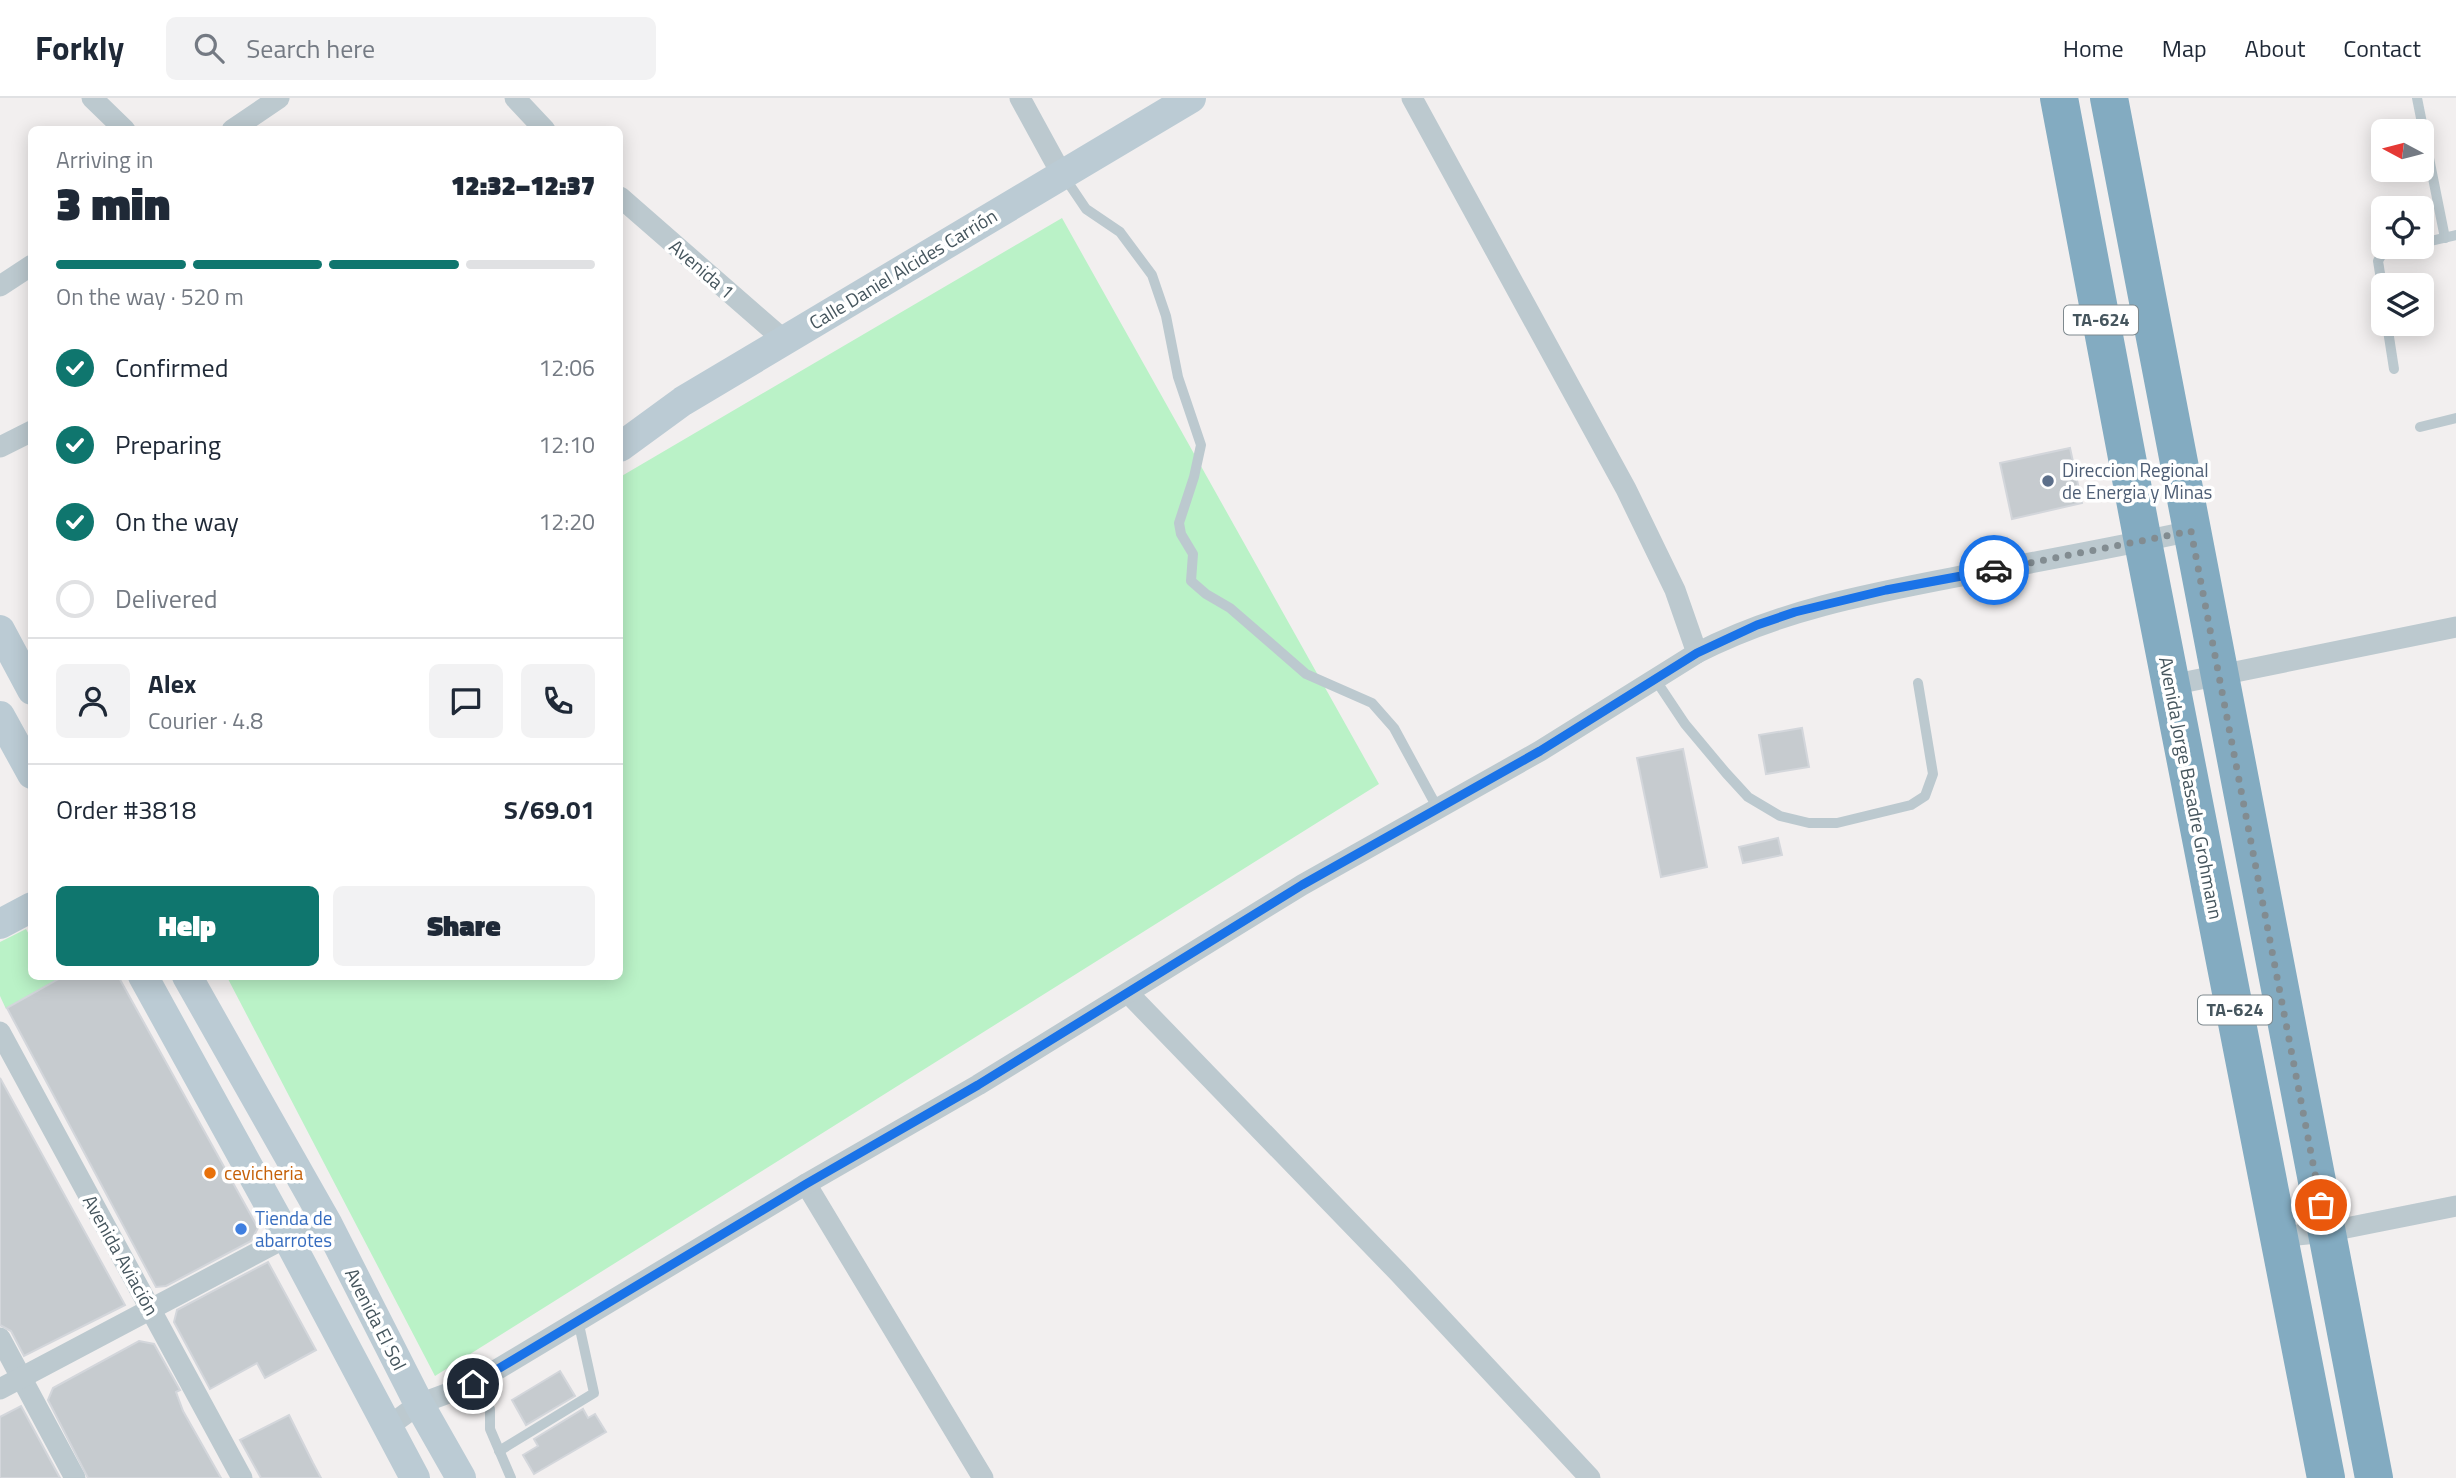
<!DOCTYPE html>
<meta charset="utf-8">
<style>
:root{--surface:#fff;--page:#f2f2f3;--text:#1f2937;--muted:#747a83;--line:#e0e1e3;--accent:#0f766e}
body{margin:0;font-family:"Titillium Web",sans-serif;background:var(--page);color:var(--text);height:100vh;display:flex;flex-direction:column;font-size:26px;white-space:nowrap}
*{box-sizing:border-box;margin:0}
p{font-size:23px;color:var(--muted)}
.icon{flex:none;width:38px;height:38px;fill:none;stroke:currentColor;stroke-width:2;stroke-linecap:round;stroke-linejoin:round}
.map{position:relative;flex:1;overflow:hidden}
.side{position:absolute;left:28px;top:28px;width:595px;height:854px;display:flex;flex-direction:column;background:var(--surface);border-radius:10px;box-shadow:0 4px 18px #0003}
.side>*{flex:none}
.needle{width:46px;rotate:277deg}
.fabs{position:absolute;left:2371px;top:21px;display:grid;gap:14px}
.fabs a{display:grid;place-items:center;width:63px;height:63px;border-radius:10px;background:var(--surface);box-shadow:0 4px 18px #0003;font-size:35px}
.pin{position:absolute;display:grid;place-items:center;width:60px;height:60px;color:#fff;margin:-30px;border:4px solid #fff;border-radius:50%;box-shadow:0 2px 7px #0007}
.courier{position:absolute;display:grid;place-items:center;width:70px;height:70px;margin:-35px;border:5px solid #1a73e8;border-radius:50%;background:#fff;color:#222;box-shadow:0 2px 9px #0007}
.head em{font-style:normal;font-weight:800}
.head div{display:flex;flex-direction:column-reverse}
.head{display:flex;align-items:center;justify-content:space-between;height:119px;padding:0 28px}
h1{font-size:46px;font-weight:800;line-height:52px}
.bar{display:grid;grid-template-columns:repeat(4,1fr);gap:10px 7px;align-content:center;height:84px;padding:0 28px}
.bar i{height:9px;border-radius:5px;background:var(--line)}
.bar .current{background:var(--accent)}
.bar p{grid-column:span 4}
.line{display:flex;align-items:center;gap:18px;padding:0 28px;border-top:2px solid var(--line)}
.line div{flex:1}
.round{display:grid;place-items:center;flex:none;width:74px;height:74px;border-radius:10px;background:var(--page)}
ol{padding:0 28px;list-style:none}
li{display:flex;align-items:center;gap:21px;height:77px}
li p{margin-inline-start:auto}
li .icon{padding:7px;border-radius:50%;background:var(--accent);color:#fff;stroke-width:4}
li:last-child{color:var(--muted)}
li i{width:38px;height:38px;border:4px solid var(--line);border-radius:50%}
.button{display:flex;gap:14px;margin-top:auto;padding:14px 28px}
.button a{flex:1;height:80px;border-radius:10px;background:var(--accent);color:#fff;font-size:28px;font-weight:800;line-height:80px;text-align:center}
.button a+a{background:var(--page);color:var(--text)}
header{display:flex;align-items:center;gap:42px;box-sizing:border-box;height:98px;padding:0 35px;background:var(--surface);border-bottom:2px solid var(--line)}
header strong{font-size:33px}
nav{display:flex;gap:38px;margin-inline-start:auto;font-size:24px}
.search{width:490px;height:63px;background:var(--page);display:flex;align-items:center;gap:18px;box-sizing:border-box;padding:0 24px;border-radius:10px;color:var(--muted);font-size:26px}
.map>svg:first-child{display:block}
</style>
<header>
<strong>Forkly</strong>
<div class="search"><svg class="icon" aria-label="search" viewBox="0 0 24 24"><circle cx="10" cy="10" r="6"/><path d="M15 15l6 6"/></svg>Search here</div>
<nav><a>Home</a><a>Map</a><a>About</a><a>Contact</a></nav>
</header>
<div class="map">
<svg width="2456" height="1380" viewBox="0 0 2456 1380">
<rect width="100%" height="100%" fill="#f2efef"/>
<g fill="#baf2c7">
<polygon points="1062,120 1379,686 435,1278 227,879 620,878 620,379"/>
<polygon points="26,831 31,840 32,878 53,879 55,883 6,911 0,898 0,844"/>
</g>
<g fill="#c6cbcf" stroke="#d3d6db" stroke-width="2">
<polygon points="2070,350 2082,405 2012,421 2000,365"/>
<polygon points="1802,630 1809,669 1766,676 1759,637"/>
<polygon points="1683,651 1707,769 1661,779 1637,660"/>
<polygon points="1778,740 1782,757 1743,765 1739,749"/>
<polygon points="64,878 118,878 258,1130 251,1143 166,1188 156,1189 7,910"/>
<polygon points="0,980 125,1207 24,1258 11,1233 0,1227"/>
<polygon points="268,1164 316,1252 265,1280 257,1265 210,1291 174,1224 177,1212"/>
<polygon points="139,1243 154,1246 180,1292 176,1294 183,1313 221,1380 88,1380 48,1302 53,1290"/>
<polygon points="560,1273 575,1298 526,1327 512,1302"/>
<polygon points="21,1308 60,1380 0,1380 0,1319"/>
<polygon points="583,1311 588,1320 595,1316 606,1334 534,1376 523,1357 538,1348 534,1341"/>
<polygon points="289,1317 313,1365 321,1380 261,1380 240,1342"/>
</g>
<g fill="none" stroke-linecap="round" stroke-linejoin="round">
<g stroke="#bcc9cf" stroke-width="10">
<polyline points="2417,0 2445,140"/>
<polyline points="1063,77 1086,111 1120,134 1152,177 1166,218 1178,279 1201,347 1194,379 1179,425 1181,436 1193,456 1191,483 1206,496 1230,510 1306,576 1372,605 1394,630 1438,711"/>
<polyline points="2422,145 2456,137"/>
<polyline points="2384,200 2378,163 2382,156 2406,149"/>
<polyline points="2387,226 2394,271"/>
<polyline points="2420,329 2456,320"/>
<polyline points="1655,581 1685,626 1726,675 1748,699 1780,718 1809,725 1837,725 1911,707 1925,698 1933,676 1918,585"/>
<polyline points="473,1286 490,1311 490,1331 511,1380"/>
<polyline points="499,1353 594,1295 578,1222"/>
</g>
<g stroke="#bcc9cf" stroke-width="21">
<polyline points="92,0 125,32"/>
<polyline points="515,0 545,32"/>
<polyline points="1020,0 1061,75"/>
<polyline points="1412,0 1626,391 1675,492 1697,555"/>
<polyline points="232,32 279,0"/>
<polyline points="620,99 785,243"/>
<polyline points="0,188 32,167"/>
<polyline points="0,349 32,333"/>
<polyline points="2171,587 2456,529"/>
<polyline points="1129,896 1398,1174 1590,1380"/>
<polyline points="0,934 242,1380"/>
<polyline points="806,1086 983,1380"/>
<polyline points="2279,1139 2326,1134 2456,1108"/>
<polyline points="0,1240 75,1380"/>
<polyline points="0,1291 287,1139 328,1127"/>
<path d="M389,1328L419,1306L473,1286L806,1086L978,987L1302,787L1540,653L1697,555C1778,513 1867,496 1956,479C2034,464 2113,450 2191,433"/>
</g>
<g stroke="#bbcbd4" stroke-width="30">
<polyline points="620,349 683,303 1191,0"/>
<polyline points="0,532 32,592"/>
<polyline points="0,618 32,676"/>
<polyline points="0,826 32,809"/>
<polyline points="143,878 287,1139 415,1380"/>
<polyline points="187,878 328,1127 419,1306 461,1380"/>
</g>
<g stroke="#83abc1" stroke-width="38">
<polyline points="2059,0 2143,444 2326,1380"/>
<polyline points="2109,0 2374,1380"/>
</g>
</g>
<g fill="none" stroke-linecap="round" stroke-linejoin="round">
<polyline stroke="#828c91" stroke-width="7" stroke-dasharray="0 12.6" points="1994,472 2191,433 2321,1107"/>
<polyline stroke="#1a73e8" stroke-width="9" points="473,1286 806,1086 978,987 1302,787 1540,653 1697,555 1757,527 1795,514 1886,492 1994,472"/>
</g>
<circle fill="#5c6f8a" stroke="#fff" stroke-width="2.5" cx="2048" cy="383" r="7"/>
<circle fill="#e8710a" stroke="#fff" stroke-width="2.5" cx="210" cy="1075" r="7"/>
<circle fill="#3f7fe0" stroke="#fff" stroke-width="2.5" cx="241" cy="1131" r="7"/>
<g text-anchor="middle" stroke-width="7" stroke-linejoin="round" paint-order="stroke">
<g fill="#fff" stroke="#7e898e" stroke-width="2">
<rect x="2064" y="207.5" width="74" height="29" rx="5"/>
<rect x="2198" y="897.5" width="74" height="29" rx="5"/>
</g>
<g font-size="18" font-weight="bold" fill="#46565e">
<text x="2101" y="228">TA-624</text>
<text x="2235" y="918">TA-624</text>
</g>
<g font-size="19" fill="#46565e" stroke="#fff">
<text transform="translate(702 171) rotate(41)" y="7">Avenida 1</text>
<text transform="translate(903 171) rotate(-31)" y="7">Calle Daniel Alcides Carrión</text>
<text transform="translate(2191 690) rotate(79)" y="7">Avenida Jorge Basadre Grohmann</text>
<text transform="translate(121 1157) rotate(61)" y="7">Avenida Aviación</text>
<text transform="translate(376 1221) rotate(63)" y="7">Avenida El Sol</text>
</g>
<g font-size="19" fill="#4e5e75" stroke="#fff" text-anchor="start">
<text x="2062" y="379">Direccion Regional<tspan x="2062" dy="22">de Energia y Minas</tspan></text>
</g>
<g font-size="19" fill="#c56008" stroke="#fff" text-anchor="start">
<text x="224" y="1082">cevicheria</text>
</g>
<g font-size="19" fill="#366cbe" stroke="#fff" text-anchor="start">
<text x="255" y="1127">Tienda de<tspan x="255" dy="22">abarrotes</tspan></text>
</g>
</g>
</svg>
<div class="fabs">
<a><svg class="needle" viewBox="-14 -14 28 28"><path d="M0-13l5 13h-10z" fill="#e53935"/><path d="M0 13l5-13h-10z" fill="#747a83"/></svg></a>
<a><svg class="icon" aria-label="locate" viewBox="0 0 24 24"><circle cx="12" cy="12" r="6"/><path d="M12 2v4M12 18v4M2 12h4M18 12h4"/></svg></a>
<a><svg class="icon" aria-label="layers" viewBox="0 0 24 24"><path d="M12 4l9 5-9 5-9-5zM3 14l9 5 9-5"/></svg></a>
</div>
<div class="pin" style="left:2321px;top:1107px;background:#ea580c"><svg class="icon" aria-label="bag" viewBox="0 0 24 24"><path d="M5 8h14l-1 12H6zM9 8a3 3 0 0 1 6 0"/></svg></div>
<div class="pin" style="left:473px;top:1286px;background:#1f2937"><svg class="icon" aria-label="home" viewBox="0 0 24 24"><path d="M3 11l9-7 9 7M6 9v11h12V9"/></svg></div>
<div class="courier" style="left:1994px;top:472px"><svg class="icon" aria-label="car" viewBox="0 0 24 24"><path d="M5 17H2v-5l4-1 3-4h7l3 4 3 1v5h-3M9 17h6M6 11h13"/><circle cx="7" cy="17" r="2"/><circle cx="17" cy="17" r="2"/></svg></div>
<section class="side">
<div class="head"><div><h1>3 min</h1><p>Arriving in</p></div><em>12:32–12:37</em></div>
<div class="bar"><i class="current"></i><i class="current"></i><i class="current"></i><i></i><p>On the way · 520 m</p></div>
<ol>
<li><svg class="icon" aria-label="check" viewBox="0 0 24 24"><path d="M5 12l5 5 9-10"/></svg>Confirmed<p>12:06</p></li>
<li><svg class="icon" aria-label="check" viewBox="0 0 24 24"><path d="M5 12l5 5 9-10"/></svg>Preparing<p>12:10</p></li>
<li><svg class="icon" aria-label="check" viewBox="0 0 24 24"><path d="M5 12l5 5 9-10"/></svg>On the way<p>12:20</p></li>
<li><i></i>Delivered</li>
</ol>
<div class="line" style="height:126px"><a class="round"><svg class="icon" aria-label="person" viewBox="0 0 24 24"><circle cx="12" cy="8" r="4"/><path d="M4 21q1-7 8-7t8 7"/></svg></a><div><b>Alex</b><p>Courier · 4.8</p></div><a class="round"><svg class="icon" aria-label="chat" viewBox="0 0 24 24"><path d="M4 5h16v11H9l-5 4z"/></svg></a><a class="round"><svg class="icon" aria-label="phone" viewBox="0 0 24 24"><path d="M5 4h4l2 5-3 2q2 4 5 5l2-3 5 2v4C11 20 4 13 5 4z"/></svg></a></div>
<div class="line" style="height:91px"><div>Order #3818</div><b>S/69.01</b></div>
<div class="button"><a>Help</a><a>Share</a></div>
</section>
</div>
